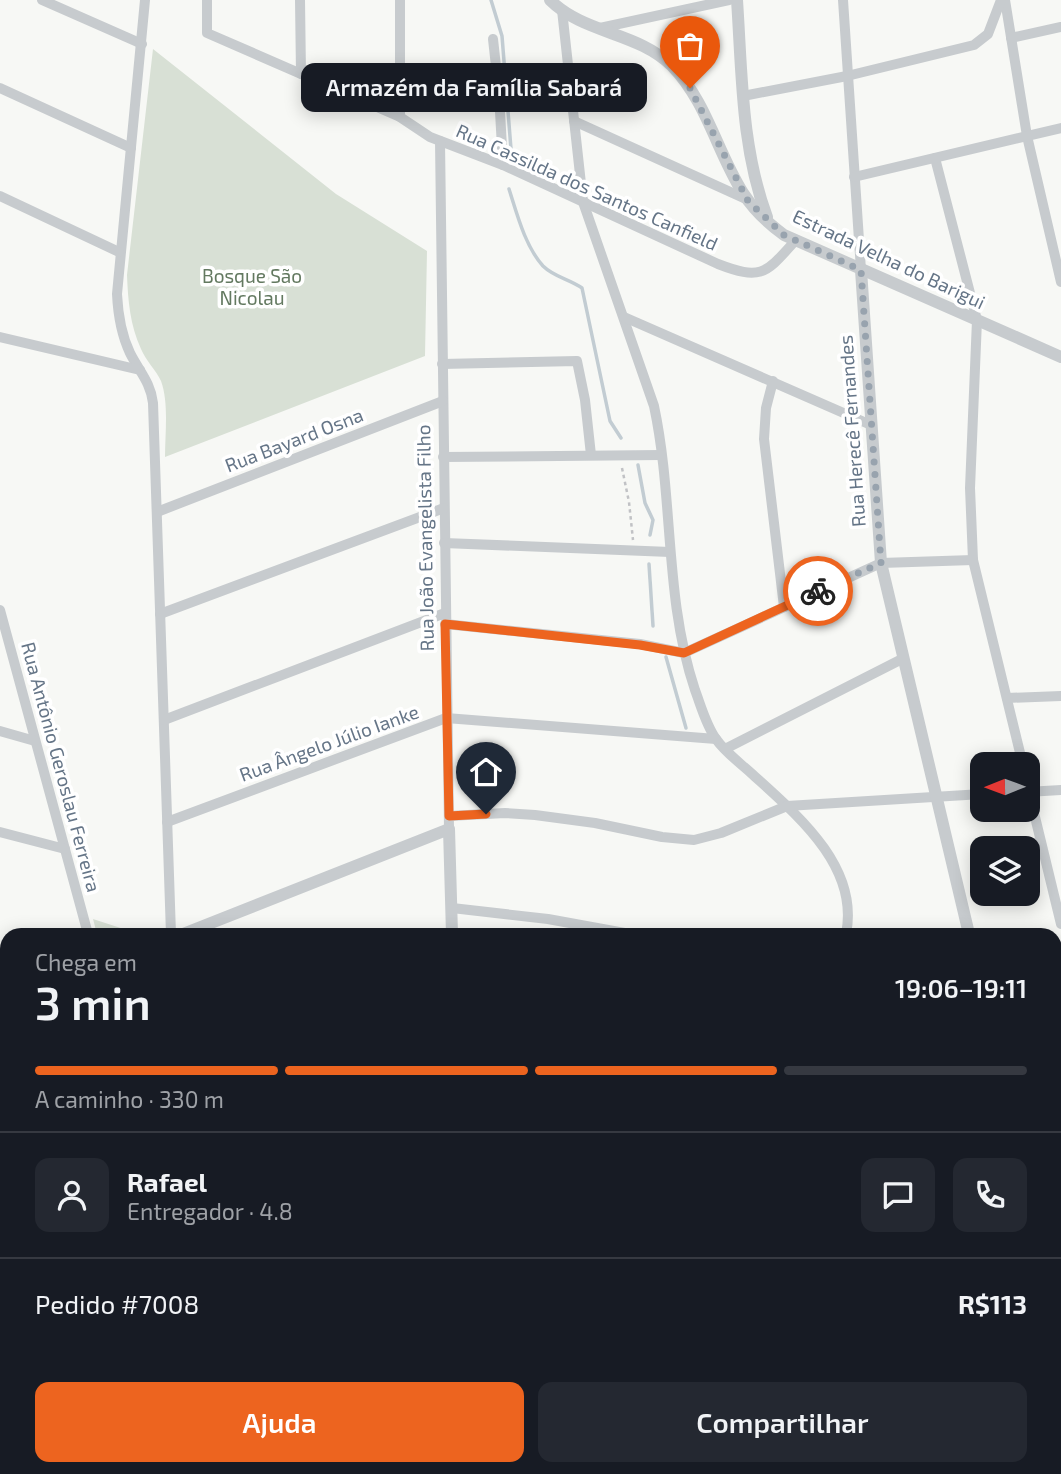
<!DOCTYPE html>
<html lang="pt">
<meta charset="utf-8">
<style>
:root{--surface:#171b24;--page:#242831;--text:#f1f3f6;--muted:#9ea1a6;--line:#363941;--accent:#ed641f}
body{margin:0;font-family:"Exo 2",sans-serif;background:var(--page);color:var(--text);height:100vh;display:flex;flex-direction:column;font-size:26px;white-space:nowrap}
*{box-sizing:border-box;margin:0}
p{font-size:23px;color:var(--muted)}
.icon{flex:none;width:38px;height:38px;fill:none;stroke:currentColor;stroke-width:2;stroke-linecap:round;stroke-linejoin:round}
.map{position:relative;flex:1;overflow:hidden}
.side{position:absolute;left:0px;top:928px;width:1062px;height:548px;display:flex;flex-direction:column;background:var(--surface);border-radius:21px 21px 0 0;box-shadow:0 4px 18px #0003}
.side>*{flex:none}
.needle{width:46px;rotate:269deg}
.controls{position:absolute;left:970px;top:752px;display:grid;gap:14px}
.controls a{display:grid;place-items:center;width:70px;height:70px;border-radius:14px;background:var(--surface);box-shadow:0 4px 18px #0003;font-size:35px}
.pin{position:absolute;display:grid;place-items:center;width:60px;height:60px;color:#fff;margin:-72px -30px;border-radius:50% 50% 50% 0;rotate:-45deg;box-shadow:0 0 7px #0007}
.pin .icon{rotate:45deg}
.courier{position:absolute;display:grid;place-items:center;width:70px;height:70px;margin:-35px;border:5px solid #ed641f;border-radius:50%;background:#fff;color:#222;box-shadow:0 2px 9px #0007}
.bubble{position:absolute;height:49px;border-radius:14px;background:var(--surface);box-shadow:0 4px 18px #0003;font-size:23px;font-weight:600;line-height:49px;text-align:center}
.headline em{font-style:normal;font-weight:600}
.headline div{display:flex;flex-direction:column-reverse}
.headline{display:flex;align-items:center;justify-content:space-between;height:119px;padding:0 35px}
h1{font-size:46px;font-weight:600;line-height:52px}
.bar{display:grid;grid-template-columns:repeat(4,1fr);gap:10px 7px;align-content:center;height:84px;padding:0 35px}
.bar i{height:9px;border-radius:5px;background:var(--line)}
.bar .selected{background:var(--accent)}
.bar p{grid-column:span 4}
.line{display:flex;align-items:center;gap:18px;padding:0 35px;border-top:2px solid var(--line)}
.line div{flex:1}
.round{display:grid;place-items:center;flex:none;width:74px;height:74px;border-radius:14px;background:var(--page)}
.button{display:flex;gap:14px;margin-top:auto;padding:14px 35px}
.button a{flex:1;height:80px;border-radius:14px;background:var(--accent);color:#fff;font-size:28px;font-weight:600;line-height:80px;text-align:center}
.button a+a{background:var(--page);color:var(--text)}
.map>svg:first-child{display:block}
</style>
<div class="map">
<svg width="1061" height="1474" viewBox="0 0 1061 1474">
<rect width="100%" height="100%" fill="#f7f8f5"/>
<g fill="#d8e0d5">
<path d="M153,49L336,194L427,251L425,356L165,457C165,433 169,403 161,381C156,370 146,361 141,349C130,325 128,301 127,275Z"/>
<polygon points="93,919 139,934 97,934"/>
<polygon points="0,1077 7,1079 7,1448 0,1446"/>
</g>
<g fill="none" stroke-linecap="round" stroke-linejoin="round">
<g stroke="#c2ccd2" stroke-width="3.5">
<polyline points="491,0 502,36 511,149"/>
<path d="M509,189C517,214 525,246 543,266C554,277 569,279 582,288L610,421L621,438"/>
<polyline points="638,465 645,503 653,520 650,535"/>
<polyline points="649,564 653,626"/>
<polyline points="666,657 686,728"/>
</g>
<polyline stroke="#c1c2c5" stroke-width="2.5" stroke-dasharray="3.5 3.5" stroke-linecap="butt" points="622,468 629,502 633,540"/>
<g stroke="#c7cbce" stroke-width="10">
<polyline points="42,0 142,44"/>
<path d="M145,0L117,294C118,315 121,334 130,353C139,371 151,383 153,403L171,934"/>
<path d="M207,0V33L400,117L430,137L503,165L718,264C762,281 766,273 795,241"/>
<polyline points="300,0 301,74"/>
<polyline points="400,0 400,117"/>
<polyline points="843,0 861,270"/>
<polyline points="1005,0 1027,136 1061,282"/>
<path d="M562,10L583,202L654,406C674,500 664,598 695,690C701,706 706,725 716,739C725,752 739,762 751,773C796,814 860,866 846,934"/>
<polyline points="600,28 729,0"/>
<polyline points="1011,38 1061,27"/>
<polyline points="493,39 499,94 503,165"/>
<polyline points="0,88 131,148"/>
<polyline points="743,96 847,76 974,45 988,34 1001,0"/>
<polyline points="574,121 748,200"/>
<polyline points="440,141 449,829"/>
<polyline points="935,158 977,320 970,488 973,560 1023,765"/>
<polyline points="854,177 1061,128"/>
<polyline points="0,196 119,252"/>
<polyline points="624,317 871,425"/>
<polyline points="0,337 140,370"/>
<polyline points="442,364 577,361 585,400 591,455"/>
<polyline points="773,381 766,408 764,439 784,607"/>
<polyline points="443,457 661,455"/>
<polyline points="157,512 443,401"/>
<polyline points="444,543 670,552"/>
<polyline points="0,610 88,934"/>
<polyline points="160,614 444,508"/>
<polyline points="445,624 640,644 684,653 881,563 973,560"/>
<polyline points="1007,698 1061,696"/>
<polyline points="164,720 445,613"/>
<polyline points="0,731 35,741"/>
<polyline points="725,749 904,658"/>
<polyline points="1027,784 1061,924"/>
<polyline points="1027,792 1061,790"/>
<polyline points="449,816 505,813 535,815 595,823 662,837 694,840 721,833 787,806 982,794"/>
<polyline points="167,822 446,718 716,739"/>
<polyline points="0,832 65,849"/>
<polyline points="452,908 548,919 630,934"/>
<polyline points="1055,971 1061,972"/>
<polyline points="1055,1068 1061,1068"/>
<polyline points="1055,1222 1061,1203"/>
<polyline points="1055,1404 1061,1403"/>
<polyline points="100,1468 101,1474"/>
<polyline points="922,1468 923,1474"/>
<polyline points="349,1474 349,1468"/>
<polyline points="420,1474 421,1468"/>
<polyline points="463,1474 464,1468"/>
<polyline points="538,1474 539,1468"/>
<polyline points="608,1474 608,1468"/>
<polyline points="695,1474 696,1468"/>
<polyline points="777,1474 778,1468"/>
<polyline points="847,1474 848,1468"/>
<polyline points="932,1474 938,1468"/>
</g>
<g stroke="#c7cbce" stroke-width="12">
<path d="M550,0C584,34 638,32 672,66C707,102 717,152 743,193C753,209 769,224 784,235L1061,357"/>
<path d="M737,0C742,73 741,147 767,217"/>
<polyline points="861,270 881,563 969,934"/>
<polyline points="183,934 449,829 452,934"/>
<polyline points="0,1006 7,1003"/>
</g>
</g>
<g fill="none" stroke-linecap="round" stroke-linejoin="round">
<polyline stroke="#98a3ae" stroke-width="7" stroke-dasharray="0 12.6" points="690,88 748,201 784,235 861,270 881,563 818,591"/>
<polyline stroke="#ed641f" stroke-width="9" points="486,814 449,816 445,624 640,645 684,653 818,591"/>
</g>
<g text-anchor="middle" stroke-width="7" stroke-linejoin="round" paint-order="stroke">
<g font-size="19" fill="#657587" stroke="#fff">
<text transform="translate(587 187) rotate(24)" y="7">Rua Cassilda dos Santos Canfield</text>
<text transform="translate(889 259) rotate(25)" y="7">Estrada Velha do Barigui</text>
<text transform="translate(852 431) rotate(-94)" y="7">Rua Herecê Fernandes</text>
<text transform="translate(294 440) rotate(-21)" y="7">Rua Bayard Osna</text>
<text transform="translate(425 538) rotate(-91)" y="7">Rua João Evangelista Filho</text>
<text transform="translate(329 743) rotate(-20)" y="7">Rua Ângelo Júlio Ianke</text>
<text transform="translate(61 767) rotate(75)" y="7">Rua Antônio Geroslau Ferreira</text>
</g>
<g font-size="19" fill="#637960" stroke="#fff">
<text x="252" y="283">Bosque São<tspan x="252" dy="22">Nicolau</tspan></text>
</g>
</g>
</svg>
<div class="controls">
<a><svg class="needle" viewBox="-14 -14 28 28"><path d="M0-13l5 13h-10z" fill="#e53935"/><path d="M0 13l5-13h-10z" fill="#9ea1a6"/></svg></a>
<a><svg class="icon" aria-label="layers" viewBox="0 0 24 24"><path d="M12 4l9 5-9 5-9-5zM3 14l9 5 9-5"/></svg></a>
</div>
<div class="pin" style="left:690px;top:88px;background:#ea580c"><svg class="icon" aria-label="bag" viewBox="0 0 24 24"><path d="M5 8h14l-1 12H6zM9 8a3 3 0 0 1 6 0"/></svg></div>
<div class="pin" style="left:486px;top:814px;background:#1f2937"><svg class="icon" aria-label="home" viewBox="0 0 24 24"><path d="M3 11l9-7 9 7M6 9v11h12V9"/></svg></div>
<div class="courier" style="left:818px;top:591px"><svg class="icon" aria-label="bike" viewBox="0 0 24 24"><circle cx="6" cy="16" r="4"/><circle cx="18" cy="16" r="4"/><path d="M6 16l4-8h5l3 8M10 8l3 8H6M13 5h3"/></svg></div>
<div class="bubble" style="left:301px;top:63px;width:346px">Armazém da Família Sabará</div>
<section class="side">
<div class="headline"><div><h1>3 min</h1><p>Chega em</p></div><em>19:06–19:11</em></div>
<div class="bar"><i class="selected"></i><i class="selected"></i><i class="selected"></i><i></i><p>A caminho · 330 m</p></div>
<div class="line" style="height:126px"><a class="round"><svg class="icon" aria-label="person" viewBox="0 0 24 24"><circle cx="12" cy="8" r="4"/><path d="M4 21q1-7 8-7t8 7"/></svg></a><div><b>Rafael</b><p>Entregador · 4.8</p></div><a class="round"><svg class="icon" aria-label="chat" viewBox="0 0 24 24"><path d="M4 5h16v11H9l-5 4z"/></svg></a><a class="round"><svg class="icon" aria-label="phone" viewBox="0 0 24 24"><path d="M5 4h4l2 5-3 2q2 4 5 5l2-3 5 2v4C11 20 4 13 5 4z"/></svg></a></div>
<div class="line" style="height:91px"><div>Pedido #7008</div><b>R$113</b></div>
<div class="button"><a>Ajuda</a><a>Compartilhar</a></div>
</section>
</div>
